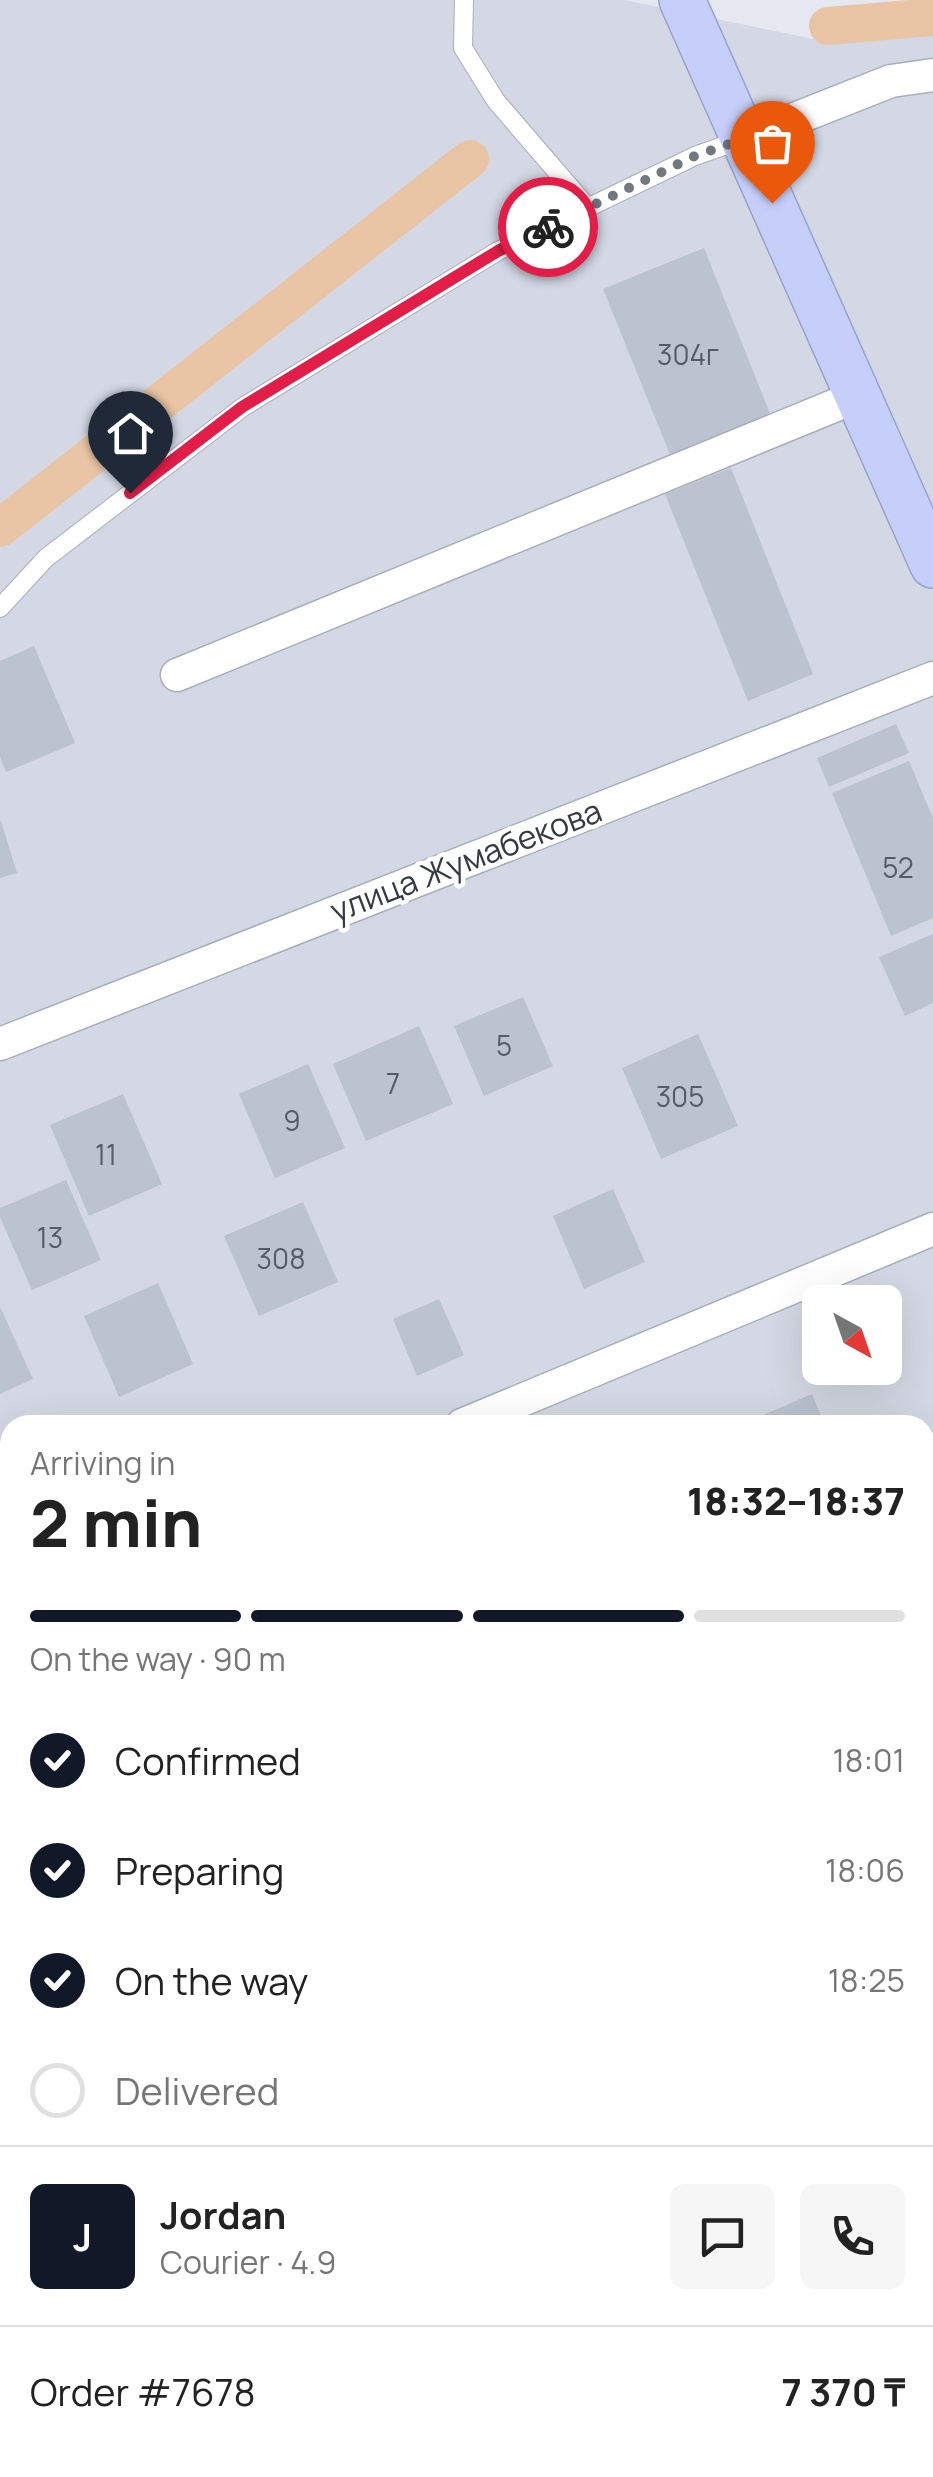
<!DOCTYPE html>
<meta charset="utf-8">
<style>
:root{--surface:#fff;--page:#f6f6f6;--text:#222;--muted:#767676;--line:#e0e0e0;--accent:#111827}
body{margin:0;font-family:Manrope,sans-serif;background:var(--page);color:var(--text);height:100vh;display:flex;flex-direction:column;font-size:38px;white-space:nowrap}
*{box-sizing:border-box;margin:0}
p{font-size:32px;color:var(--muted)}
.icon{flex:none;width:55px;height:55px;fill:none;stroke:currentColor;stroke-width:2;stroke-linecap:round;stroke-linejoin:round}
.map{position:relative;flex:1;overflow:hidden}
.details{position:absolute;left:0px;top:1415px;width:935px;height:1062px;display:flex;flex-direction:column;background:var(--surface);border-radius:30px 30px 0 0;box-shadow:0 10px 40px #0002}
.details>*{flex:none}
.needle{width:65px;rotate:140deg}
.buttons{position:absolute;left:802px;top:1285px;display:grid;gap:20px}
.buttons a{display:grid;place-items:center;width:100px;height:100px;border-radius:15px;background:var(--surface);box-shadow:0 10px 40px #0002;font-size:50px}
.pin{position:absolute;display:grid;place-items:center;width:85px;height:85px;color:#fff;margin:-102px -42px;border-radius:50% 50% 50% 0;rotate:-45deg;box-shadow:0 0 10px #0007}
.pin .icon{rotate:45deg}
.courier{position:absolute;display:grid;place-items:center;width:100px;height:100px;margin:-50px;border:8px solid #e11d48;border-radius:50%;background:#fff;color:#222;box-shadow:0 2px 12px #0007}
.headline em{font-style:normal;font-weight:800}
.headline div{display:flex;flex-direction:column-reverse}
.headline{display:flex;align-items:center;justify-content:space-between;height:170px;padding:0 30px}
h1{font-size:65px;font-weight:800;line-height:75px}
.bar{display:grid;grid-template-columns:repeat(4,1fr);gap:15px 10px;align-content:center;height:120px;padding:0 30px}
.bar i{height:12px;border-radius:8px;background:var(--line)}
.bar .active{background:var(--accent)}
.bar p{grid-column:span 4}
.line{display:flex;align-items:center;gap:25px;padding:0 30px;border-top:2px solid var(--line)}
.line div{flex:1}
.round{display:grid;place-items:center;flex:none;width:105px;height:105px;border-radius:15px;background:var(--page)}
ol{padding:0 30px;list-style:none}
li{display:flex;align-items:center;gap:30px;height:110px}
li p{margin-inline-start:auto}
li .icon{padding:10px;border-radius:50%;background:var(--accent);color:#fff;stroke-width:4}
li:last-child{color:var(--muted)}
li i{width:55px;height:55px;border:5px solid var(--line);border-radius:50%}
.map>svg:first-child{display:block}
</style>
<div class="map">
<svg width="933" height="2477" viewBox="0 0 933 2477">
<rect width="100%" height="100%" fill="#e5e8f1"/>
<path fill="#d3d8e4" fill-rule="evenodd" d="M0,0H624L833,43L933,31V2477H0ZM820,1302H885V1368H820ZM10,1425H925V2468H10Z"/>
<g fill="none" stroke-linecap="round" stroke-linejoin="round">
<g stroke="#eac5a5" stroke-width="38">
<polyline points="828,26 933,17"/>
<polyline points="0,528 470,159"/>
</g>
</g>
<g fill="#bbc3d1">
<polygon points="704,248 773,421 673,462 603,289"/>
<polygon points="731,468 813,674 748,701 665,494"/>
<polygon points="34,646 75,743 6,772 0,757 0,661"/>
<polygon points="896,724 909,753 829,787 817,758"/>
<polygon points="909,761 933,818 933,918 891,936 832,793"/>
<polygon points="1,821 17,873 0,878 0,822"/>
<polygon points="933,934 933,1003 905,1016 879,957"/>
<polygon points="523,997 553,1066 484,1096 454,1026"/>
<polygon points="419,1026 453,1104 366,1141 333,1064"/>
<polygon points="698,1034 738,1126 661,1159 622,1068"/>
<polygon points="308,1064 345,1148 275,1178 239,1094"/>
<polygon points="123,1094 162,1184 89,1216 50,1125"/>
<polygon points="66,1180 101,1260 32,1290 0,1217 0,1208"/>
<polygon points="613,1189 645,1262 584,1289 553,1216"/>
<polygon points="303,1202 338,1282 259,1316 224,1236"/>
<polygon points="158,1283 193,1364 119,1397 84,1316"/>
<polygon points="439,1299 464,1355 417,1376 393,1319"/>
<polygon points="0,1307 33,1379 0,1394"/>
<polygon points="812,1394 825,1425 765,1425 761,1416"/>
<polygon points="6,1771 10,1779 10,1832 0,1836 0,1773"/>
<polygon points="4,2091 10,2104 10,2128 0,2132 0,2093"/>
<polygon points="10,2390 10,2461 0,2466 0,2395"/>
<polygon points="286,2468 344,2468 347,2477 276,2477 274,2472"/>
</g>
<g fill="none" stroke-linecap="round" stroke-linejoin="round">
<defs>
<g id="service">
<polyline points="464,0 463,48 496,101 588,208"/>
<polyline points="0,608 46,558 243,407 498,251 695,156 743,139"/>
</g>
<g id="minor">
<polyline points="744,139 891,81 933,75"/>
<polyline points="177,675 858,396"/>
<polyline points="0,1044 933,678"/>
<polyline points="462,1425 933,1229"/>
<polyline points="0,1618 10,1614"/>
<polyline points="925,1837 933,1833"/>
<polyline points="0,2221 10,2217"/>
<polyline points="925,2415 933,2412"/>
<polyline points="785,2477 806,2468"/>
</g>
<polyline id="secondary" points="682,0 933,565"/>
</defs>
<use href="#service" stroke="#a8aebb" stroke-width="20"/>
<use href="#minor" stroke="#a8aebb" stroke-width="35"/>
<use href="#secondary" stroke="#97a3cd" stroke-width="48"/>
<use href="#service" stroke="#fff" stroke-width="18"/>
<use href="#minor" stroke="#fff" stroke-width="32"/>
<use href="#secondary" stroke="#c6cffa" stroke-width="45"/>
</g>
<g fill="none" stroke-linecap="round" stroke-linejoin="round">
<polyline stroke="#737780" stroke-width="10" stroke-dasharray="0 18" points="548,227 695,156 744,139 772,203"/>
<polyline stroke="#e11d48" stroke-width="12" points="130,493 242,407 498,251 548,227"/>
</g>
<g text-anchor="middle" stroke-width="9" stroke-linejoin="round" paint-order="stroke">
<g font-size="28" fill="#565c66">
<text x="688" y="365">304г</text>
<text x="898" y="878">52</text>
<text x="504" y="1056">5</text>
<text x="393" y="1094">7</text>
<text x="680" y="1107">305</text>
<text x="292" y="1131">9</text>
<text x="106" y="1165">11</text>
<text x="50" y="1248">13</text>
<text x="281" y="1269">308</text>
</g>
<g font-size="32" fill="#353a43" stroke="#fff">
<text transform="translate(466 861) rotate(-21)" y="11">улица Жумабекова</text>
</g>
</g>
</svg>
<div class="buttons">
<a><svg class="needle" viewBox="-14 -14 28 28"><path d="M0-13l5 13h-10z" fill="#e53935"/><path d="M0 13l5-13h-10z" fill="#767676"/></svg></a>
</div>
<div class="pin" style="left:772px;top:203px;background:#ea580c"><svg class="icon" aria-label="bag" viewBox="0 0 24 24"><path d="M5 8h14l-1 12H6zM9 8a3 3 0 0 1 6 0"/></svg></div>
<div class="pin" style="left:130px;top:493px;background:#1f2937"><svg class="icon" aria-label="home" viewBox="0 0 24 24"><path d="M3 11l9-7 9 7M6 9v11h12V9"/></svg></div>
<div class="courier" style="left:548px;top:227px"><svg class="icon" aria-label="bike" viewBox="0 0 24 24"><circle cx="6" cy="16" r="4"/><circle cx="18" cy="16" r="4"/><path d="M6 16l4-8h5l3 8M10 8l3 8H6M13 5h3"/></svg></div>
<section class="details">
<div class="headline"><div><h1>2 min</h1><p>Arriving in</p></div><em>18:32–18:37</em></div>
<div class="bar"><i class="active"></i><i class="active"></i><i class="active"></i><i></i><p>On the way · 90 m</p></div>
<ol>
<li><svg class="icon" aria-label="check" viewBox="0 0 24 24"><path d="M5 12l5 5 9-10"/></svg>Confirmed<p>18:01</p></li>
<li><svg class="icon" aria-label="check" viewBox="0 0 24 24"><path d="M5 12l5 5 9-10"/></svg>Preparing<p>18:06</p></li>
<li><svg class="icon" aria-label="check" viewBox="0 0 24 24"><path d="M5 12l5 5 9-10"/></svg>On the way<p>18:25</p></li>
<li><i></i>Delivered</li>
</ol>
<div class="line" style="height:180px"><b class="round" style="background:var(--accent);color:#fff">J</b><div><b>Jordan</b><p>Courier · 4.9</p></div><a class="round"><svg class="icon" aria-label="chat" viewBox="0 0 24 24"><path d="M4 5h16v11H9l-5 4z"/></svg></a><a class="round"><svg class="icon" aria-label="phone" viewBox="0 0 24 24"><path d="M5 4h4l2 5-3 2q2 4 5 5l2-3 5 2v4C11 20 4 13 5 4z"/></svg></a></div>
<div class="line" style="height:130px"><div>Order #7678</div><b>7 370 ₸</b></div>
</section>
</div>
